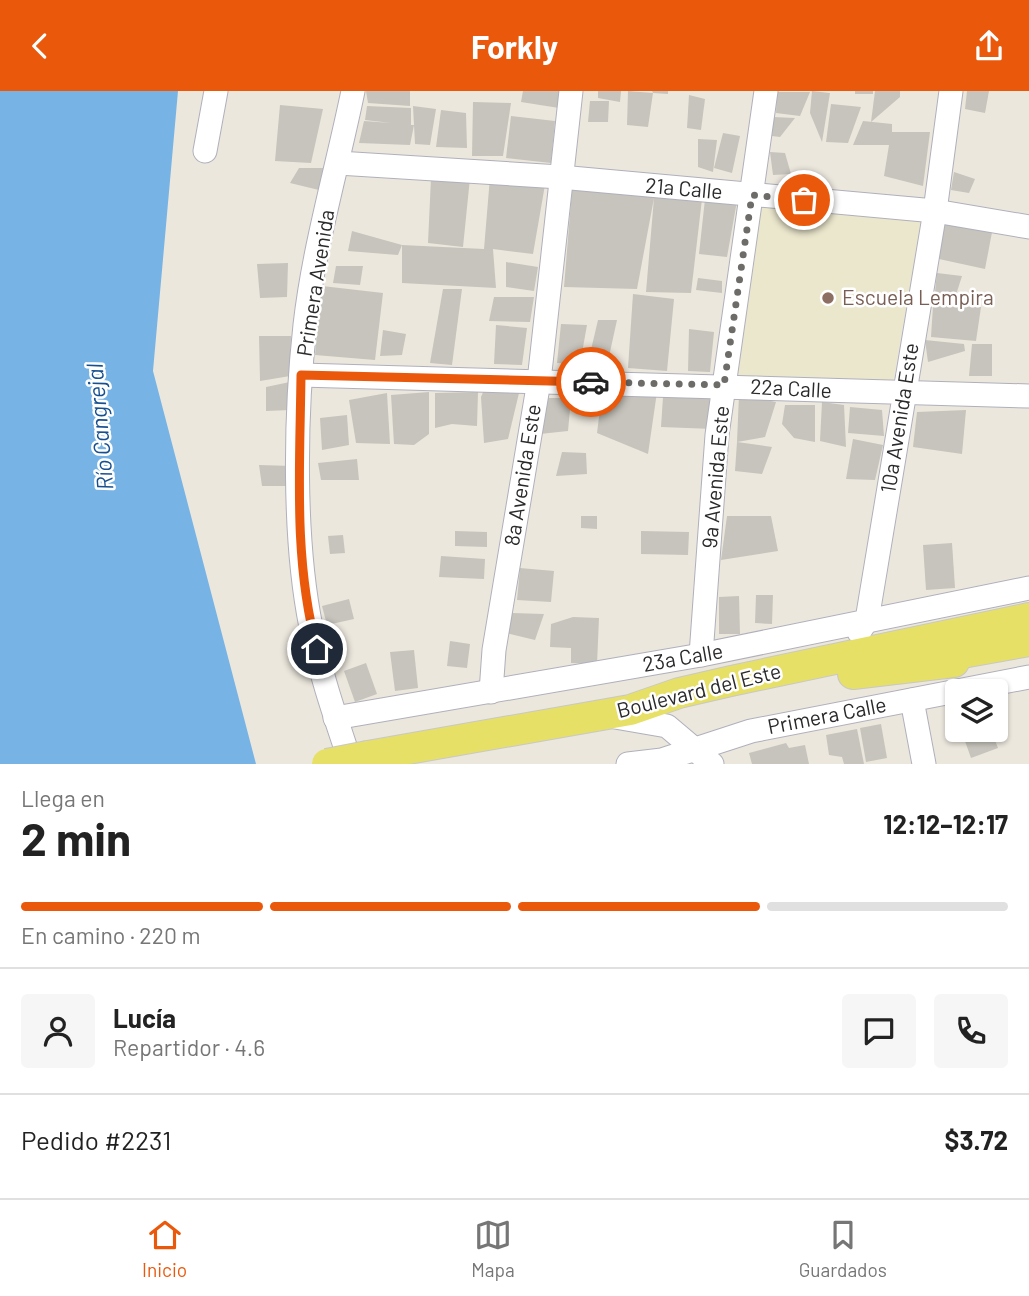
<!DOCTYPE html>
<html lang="es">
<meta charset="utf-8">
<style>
:root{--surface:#fff;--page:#f6f6f6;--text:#222;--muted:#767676;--line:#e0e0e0;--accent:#ea580c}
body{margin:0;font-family:Barlow,sans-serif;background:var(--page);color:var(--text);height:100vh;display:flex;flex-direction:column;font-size:26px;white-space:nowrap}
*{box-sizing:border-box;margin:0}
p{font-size:23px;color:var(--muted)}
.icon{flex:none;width:38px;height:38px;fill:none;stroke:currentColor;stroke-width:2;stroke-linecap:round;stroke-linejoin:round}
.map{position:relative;height:673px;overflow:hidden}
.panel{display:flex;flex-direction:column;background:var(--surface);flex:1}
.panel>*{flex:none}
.controls{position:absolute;left:945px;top:588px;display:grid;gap:14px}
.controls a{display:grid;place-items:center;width:63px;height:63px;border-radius:7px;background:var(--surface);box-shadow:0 2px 5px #0004;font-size:35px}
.pin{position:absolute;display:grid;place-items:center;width:60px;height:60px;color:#fff;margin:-30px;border:4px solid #fff;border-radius:50%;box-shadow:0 2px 7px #0007}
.courier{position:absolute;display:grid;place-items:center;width:70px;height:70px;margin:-35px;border:5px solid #ea580c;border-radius:50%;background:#fff;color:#222;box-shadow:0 2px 9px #0007}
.overview em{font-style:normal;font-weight:700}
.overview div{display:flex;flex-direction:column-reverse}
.overview{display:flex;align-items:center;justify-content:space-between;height:119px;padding:0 21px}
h1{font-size:46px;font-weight:700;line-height:52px}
.bar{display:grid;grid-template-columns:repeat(4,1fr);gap:10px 7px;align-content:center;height:84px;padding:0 21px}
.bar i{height:9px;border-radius:5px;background:var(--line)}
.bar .selected{background:var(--accent)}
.bar p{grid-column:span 4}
.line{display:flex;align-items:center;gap:18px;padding:0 21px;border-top:2px solid var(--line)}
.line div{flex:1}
.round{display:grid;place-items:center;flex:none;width:74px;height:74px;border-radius:7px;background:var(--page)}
header{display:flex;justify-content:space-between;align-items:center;height:91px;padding:0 21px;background:var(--accent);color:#fff;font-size:32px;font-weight:700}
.tabs{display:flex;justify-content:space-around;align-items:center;height:98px;border-top:2px solid var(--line);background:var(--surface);font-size:19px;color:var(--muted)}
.tabs a{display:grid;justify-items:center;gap:4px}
.tabs .selected{color:var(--accent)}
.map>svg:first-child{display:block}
</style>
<header><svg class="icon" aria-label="back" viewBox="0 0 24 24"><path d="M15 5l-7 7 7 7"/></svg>Forkly<svg class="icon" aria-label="share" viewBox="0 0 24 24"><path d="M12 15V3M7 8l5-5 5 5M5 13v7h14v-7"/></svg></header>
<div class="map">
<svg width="1029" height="673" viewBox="0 0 1029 673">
<rect width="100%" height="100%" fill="#ebe7dd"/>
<polygon fill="#ebe7cd" points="762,116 921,130 893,290 738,285"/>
<polygon fill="#77b4e5" points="0,0 178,0 153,280 256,673 0,673"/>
<g fill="#c6c4bc">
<polygon points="366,0 410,0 410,15 368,12"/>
<polygon points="523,0 562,0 559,17 521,11"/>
<polygon points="598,0 621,0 620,11 598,7"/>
<polygon points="628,0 653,2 652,0 668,0 668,3 653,2 648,36 627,34"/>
<polygon points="812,0 830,2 822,51 810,22"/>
<rect x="855" y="0" width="18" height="3"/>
<polygon points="875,0 900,0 900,6 871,31"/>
<polygon points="967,0 989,0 985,22 965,18"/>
<polygon points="777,1 810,1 800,25 776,22"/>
<polygon points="689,4 705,8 701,39 687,37"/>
<polygon points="590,10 609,10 608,31 588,31"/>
<polygon points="473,11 511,12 503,65 472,65"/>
<polygon points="831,13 861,16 848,52 826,51"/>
<polygon points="280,14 323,18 311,72 275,70"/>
<polygon points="367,15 411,17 411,34 414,34 413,15 436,18 430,54 415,53 414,34 410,54 359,52 364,30 391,32 365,29"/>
<polygon points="441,19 466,22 467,57 436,56"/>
<polygon points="511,25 555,30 551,72 506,67"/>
<polygon points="773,26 795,27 780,46 772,45"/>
<polygon points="863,30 892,33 892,41 930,41 923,95 884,85 889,54 853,54"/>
<polygon points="723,42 740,45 732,82 714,77"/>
<polygon points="698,48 717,49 713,81 698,76"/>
<polygon points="770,61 785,62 791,83 773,84"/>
<polygon points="299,77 324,77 319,99 290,92"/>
<polygon points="954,81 975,88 969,102 951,99"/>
<polygon points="490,86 546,88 533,163 493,158 496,197 402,192 402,154 484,158"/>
<polygon points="431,87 470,87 463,156 428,152"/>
<polygon points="572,99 702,108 691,202 646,201 654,107 637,198 564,196"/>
<polygon points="705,108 737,110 727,166 699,163"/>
<polygon points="942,129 993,136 985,178 939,168"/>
<polygon points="352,140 402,154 398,164 348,160"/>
<polygon points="506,171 538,176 534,200 506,196"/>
<polygon points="288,172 287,206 260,207 257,173"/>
<polygon points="336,175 363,175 360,194 333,192"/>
<polygon points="937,182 962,185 954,210 934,210"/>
<polygon points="698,187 722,190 722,202 696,199"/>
<polygon points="322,195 383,202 375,269 315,264"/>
<polygon points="443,198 462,198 452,274 430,272"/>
<polygon points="633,203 674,208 667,280 628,277"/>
<polygon points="494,206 534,206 530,231 489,230"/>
<polygon points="933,215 981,216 976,250 931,246"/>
<polygon points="598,229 617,229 608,270 590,263"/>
<polygon points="561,233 587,234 580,273 557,272"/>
<polygon points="496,234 527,237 522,274 494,273"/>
<polygon points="689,238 714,241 710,281 688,280"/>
<polygon points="383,239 406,243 402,264 380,265"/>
<polygon points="259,245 291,245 290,285 260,290"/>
<polygon points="925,249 964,253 965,260 928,271"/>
<polygon points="972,253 992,253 992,285 969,285"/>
<polygon points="290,291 290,319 266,320 266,296"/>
<polygon points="484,299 519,302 508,348 484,352 481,306"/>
<polygon points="429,301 429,343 414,354 394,353 391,304"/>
<polygon points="478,301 477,335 452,333 435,337 435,302"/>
<polygon points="657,301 648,363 597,342 602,302"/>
<polygon points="387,302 390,353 356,352 349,309"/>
<polygon points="709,303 713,338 661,336 663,306"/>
<polygon points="739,304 776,311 765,346 737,351"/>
<polygon points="548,307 571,307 568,340 540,343"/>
<polygon points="822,311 844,314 846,356 820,350"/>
<polygon points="785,314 815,314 815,351 794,347 782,333"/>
<polygon points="850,316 882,319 884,345 848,342"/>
<polygon points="966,319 962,363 913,356 917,321"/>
<polygon points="347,324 349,354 322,359 320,327"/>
<polygon points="853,348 883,354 875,389 846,388"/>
<polygon points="737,351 772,356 762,383 735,380"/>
<polygon points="562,361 586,362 587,383 556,385"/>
<polygon points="357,368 359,389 321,389 318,372"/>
<polygon points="259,374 292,375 293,395 262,395"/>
<polygon points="581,425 597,425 597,438 581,437"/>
<polygon points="727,425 771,425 778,460 721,469"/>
<polygon points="455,440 487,441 487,456 455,455"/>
<polygon points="641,440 689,441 688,464 641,463"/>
<polygon points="343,444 345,462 330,463 328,445"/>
<polygon points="952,452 955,497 926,499 923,454"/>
<polygon points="441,465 485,468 484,488 439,486"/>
<polygon points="520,477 554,480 551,511 517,509"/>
<polygon points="756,504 773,504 772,533 755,532"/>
<polygon points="739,505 740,543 719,543 719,506"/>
<polygon points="349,508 354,528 327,534 322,515"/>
<polygon points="512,522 544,523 535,549 506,542"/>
<polygon points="573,526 599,527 597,573 571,572 571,557 550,556 551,533"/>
<polygon points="450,550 470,553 467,577 447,575"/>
<polygon points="414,559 418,597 395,600 390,561"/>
<polygon points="366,572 377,603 355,611 344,580"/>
<polygon points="881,633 887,667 866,671 860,637"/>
<polygon points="857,638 864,673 844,673 842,666 829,664 826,644"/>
<polygon points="961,639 991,639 998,657 971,667"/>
<polygon points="786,652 789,657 805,654 809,673 752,673 749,662"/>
</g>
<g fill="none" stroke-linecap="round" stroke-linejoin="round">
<defs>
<g id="minor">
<polyline points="205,60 216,0"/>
<polyline points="338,72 560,86 935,120 1029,136"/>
<polyline points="301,284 1029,305"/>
<polyline points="859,541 867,529 935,120 951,0"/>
<polyline points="701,564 717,344 766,0"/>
<polyline points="491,601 494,559 539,290 571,0"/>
<polyline points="912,609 924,673"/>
<polyline points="615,626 667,635 712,673"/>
<polyline points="335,627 701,564 1029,497"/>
<path d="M351,673C336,628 320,582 311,536C293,447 295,324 305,234C314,155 337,78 353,0"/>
<polyline points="628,673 662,669 751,640 1029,586"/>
</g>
<g id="major">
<polyline points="934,567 1029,550"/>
<polyline points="853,583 954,571"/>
<polyline points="368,665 630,619 679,602 731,590 1029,527"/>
</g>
</defs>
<use href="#minor" stroke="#b0b0bc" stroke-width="25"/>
<use href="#major" stroke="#c8c8c8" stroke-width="32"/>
<use href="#minor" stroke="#fff" stroke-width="23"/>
<use href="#major" stroke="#e6e066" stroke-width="30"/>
<defs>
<polyline id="major-bridge" points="327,673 368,665"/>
</defs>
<use href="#major-bridge" stroke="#c8c8c8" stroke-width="32" stroke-linecap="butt"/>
<use href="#major-bridge" stroke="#e6e066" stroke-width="30"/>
</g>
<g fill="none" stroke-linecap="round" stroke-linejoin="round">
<polyline stroke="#6e6c69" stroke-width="7" stroke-dasharray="0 12.6" points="591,291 724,294 752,104 804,109"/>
<path stroke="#ea580c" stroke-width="9" d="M317,558C293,469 300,375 301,284L591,291"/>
</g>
<circle fill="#8d6e63" stroke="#fff" stroke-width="2.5" cx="828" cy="207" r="7"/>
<g text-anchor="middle" stroke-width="5" stroke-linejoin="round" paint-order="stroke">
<g font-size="21" fill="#2a2a2a" stroke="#fff">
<text transform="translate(684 98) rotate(5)" y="7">21a Calle</text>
<text transform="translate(316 192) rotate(-81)" y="7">Primera Avenida</text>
<text transform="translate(791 298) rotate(3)" y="7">22a Calle</text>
<text transform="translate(900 327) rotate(-81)" y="7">10a Avenida Este</text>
<text transform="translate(523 384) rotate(-81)" y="7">8a Avenida Este</text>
<text transform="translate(716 386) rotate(-85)" y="7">9a Avenida Este</text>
<text transform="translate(683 567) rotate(-10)" y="7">23a Calle</text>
<text transform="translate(699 600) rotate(-14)" y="7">Boulevard del Este</text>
<text transform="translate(827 625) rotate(-11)" y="7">Primera Calle</text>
</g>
<g font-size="21" fill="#785e54" stroke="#fff" text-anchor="start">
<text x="842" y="214">Escuela Lempira</text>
</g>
<g font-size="23" font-style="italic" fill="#175090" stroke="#fff">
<text transform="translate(100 336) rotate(-95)" y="8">Río Cangrejal</text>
</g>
</g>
</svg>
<div class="controls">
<a><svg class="icon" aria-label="layers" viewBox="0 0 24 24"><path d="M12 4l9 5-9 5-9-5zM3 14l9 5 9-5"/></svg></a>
</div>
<div class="pin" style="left:804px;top:109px;background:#ea580c"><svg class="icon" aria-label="bag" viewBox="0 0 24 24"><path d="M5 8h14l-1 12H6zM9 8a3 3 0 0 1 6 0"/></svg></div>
<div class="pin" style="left:317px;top:558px;background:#1f2937"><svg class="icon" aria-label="home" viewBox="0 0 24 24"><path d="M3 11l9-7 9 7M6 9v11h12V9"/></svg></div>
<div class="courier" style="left:591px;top:291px"><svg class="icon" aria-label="car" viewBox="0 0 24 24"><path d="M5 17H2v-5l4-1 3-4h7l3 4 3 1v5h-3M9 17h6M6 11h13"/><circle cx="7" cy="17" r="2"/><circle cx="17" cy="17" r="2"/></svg></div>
</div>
<section class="panel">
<div class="overview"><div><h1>2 min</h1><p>Llega en</p></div><em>12:12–12:17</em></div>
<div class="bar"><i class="selected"></i><i class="selected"></i><i class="selected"></i><i></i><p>En camino · 220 m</p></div>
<div class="line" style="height:126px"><a class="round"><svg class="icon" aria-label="person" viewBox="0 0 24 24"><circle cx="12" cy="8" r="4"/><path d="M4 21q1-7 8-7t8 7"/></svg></a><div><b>Lucía</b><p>Repartidor · 4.6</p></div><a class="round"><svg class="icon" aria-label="chat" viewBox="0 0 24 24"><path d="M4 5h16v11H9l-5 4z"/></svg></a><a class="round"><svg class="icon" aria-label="phone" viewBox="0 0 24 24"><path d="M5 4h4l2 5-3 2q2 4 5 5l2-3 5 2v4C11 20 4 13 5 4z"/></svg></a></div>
<div class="line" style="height:91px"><div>Pedido #2231</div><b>$3.72</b></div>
</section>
<nav class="tabs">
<a class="selected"><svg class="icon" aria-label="home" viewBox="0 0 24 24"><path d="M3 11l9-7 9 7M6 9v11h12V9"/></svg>Inicio</a>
<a><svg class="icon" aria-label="map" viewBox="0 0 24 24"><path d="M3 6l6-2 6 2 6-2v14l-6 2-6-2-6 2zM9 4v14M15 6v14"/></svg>Mapa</a>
<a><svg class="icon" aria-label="saved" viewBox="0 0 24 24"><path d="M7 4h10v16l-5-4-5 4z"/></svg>Guardados</a>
</nav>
